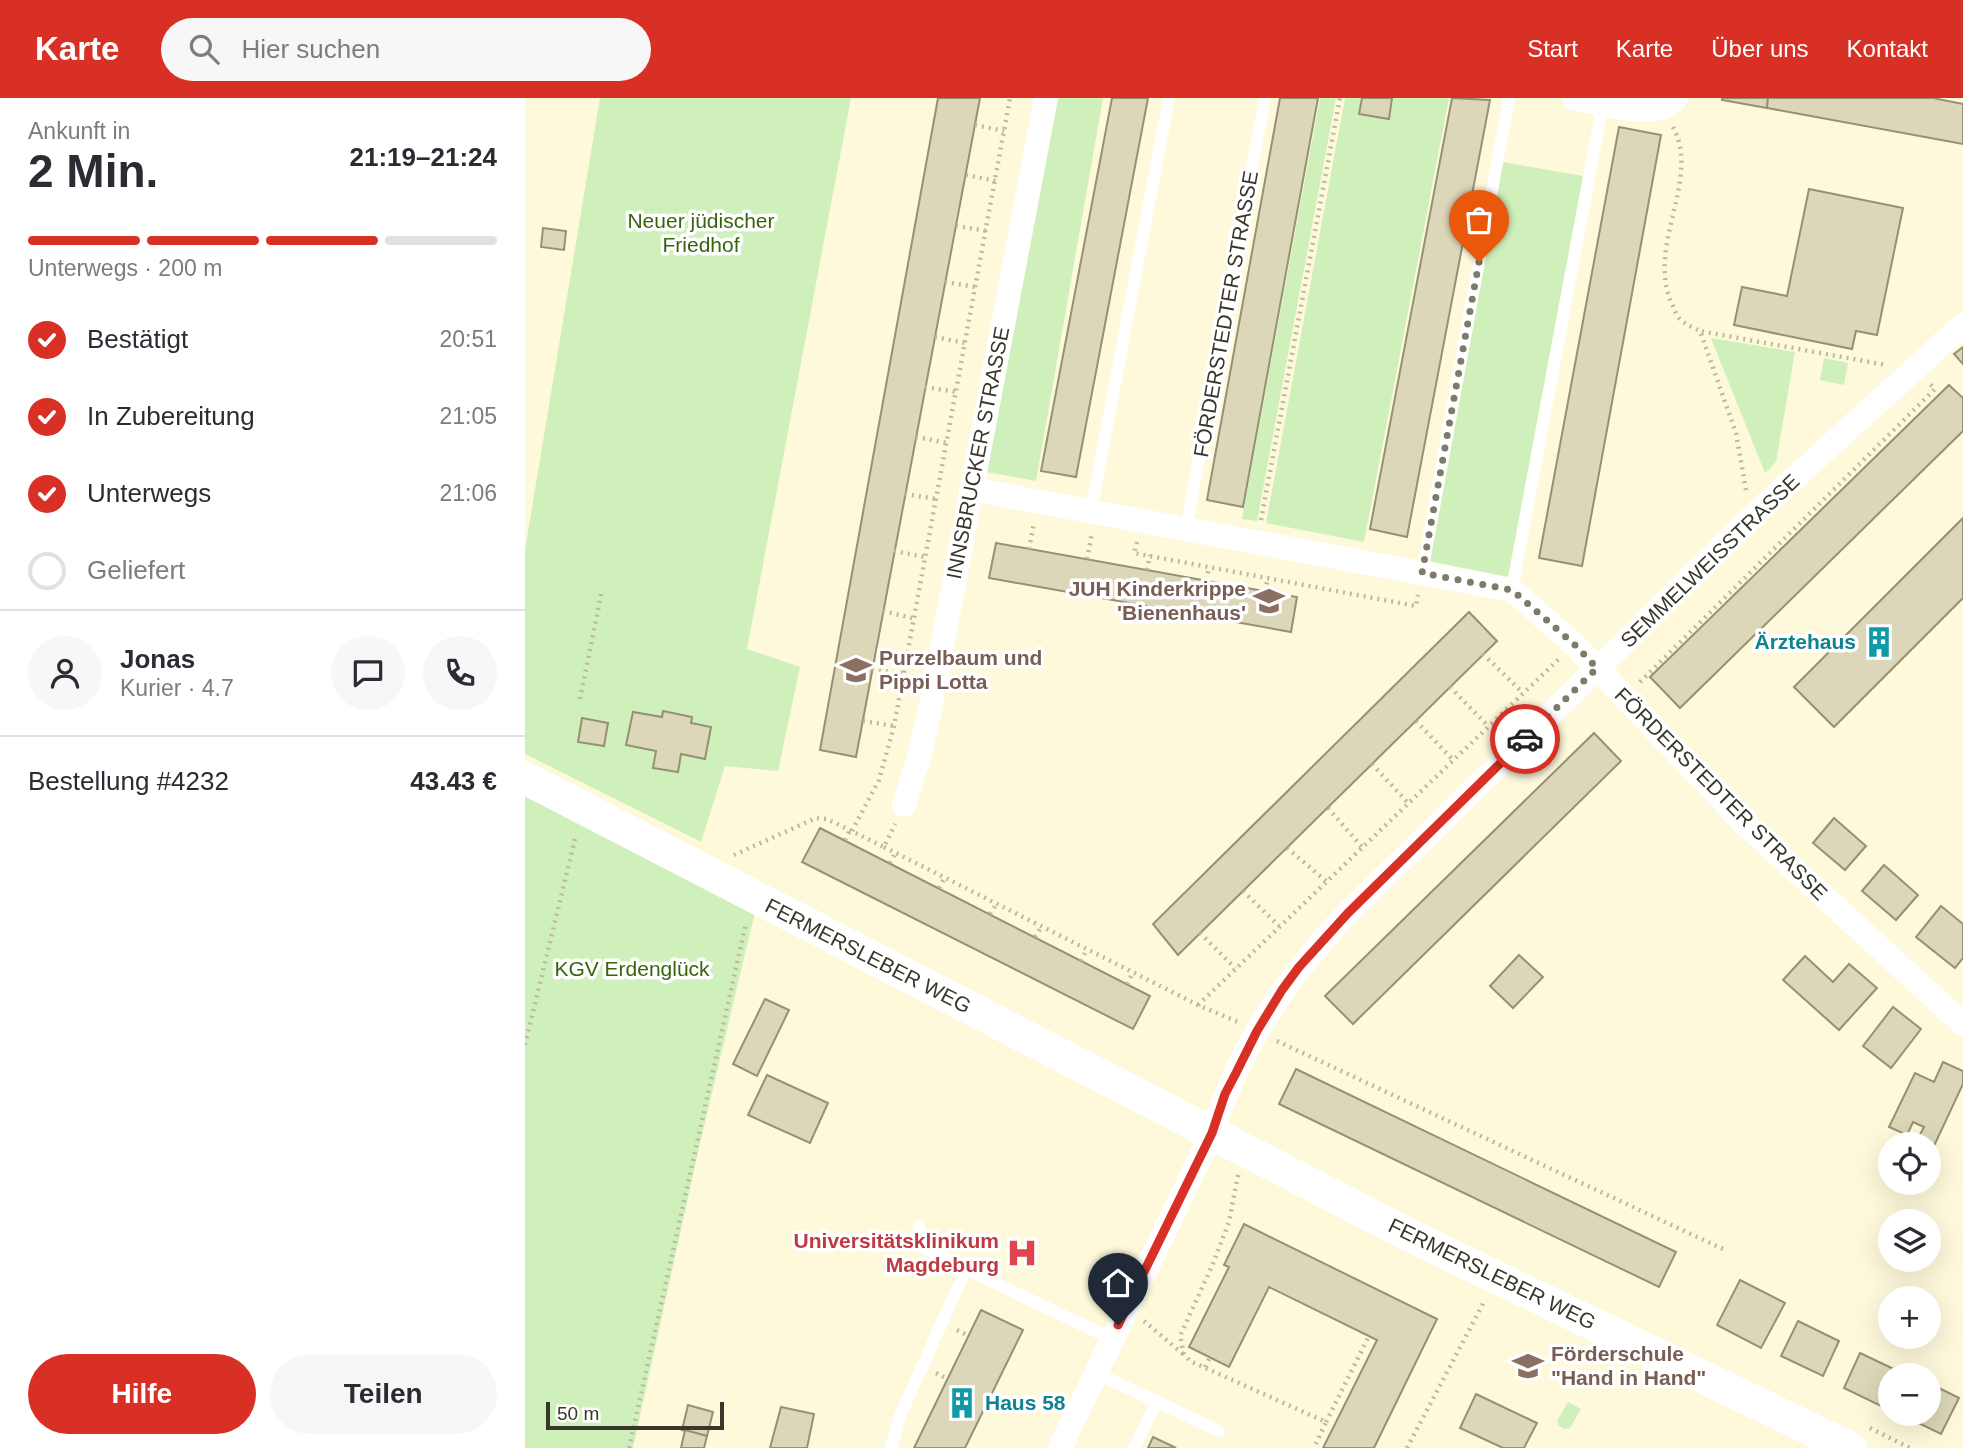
<!DOCTYPE html>
<html lang="de">
<meta charset="utf-8">
<style>
:root{--surface:#fff;--page:#f7f7f7;--text:#2b2b33;--muted:#7c7c81;--line:#e1e1e2;--accent:#d93025}
body{margin:0;font-family:Helvetica,sans-serif;background:var(--page);color:var(--text);height:100vh;display:flex;flex-direction:column;font-size:26px;white-space:nowrap}
*{box-sizing:border-box;margin:0}
p{font-size:23px;color:var(--muted)}
.icon{flex:none;width:38px;height:38px;fill:none;stroke:currentColor;stroke-width:2;stroke-linecap:round;stroke-linejoin:round}
.map{position:relative;flex:1;overflow:hidden}
.sheet{display:flex;flex-direction:column;background:var(--surface);width:525px}
.sheet>*{flex:none}
.buttons{position:absolute;left:1353px;top:1034px;display:grid;gap:14px}
.buttons a{display:grid;place-items:center;width:63px;height:63px;border-radius:50%;background:var(--surface);box-shadow:0 7px 28px #0002;font-size:35px}
.scale{position:absolute;left:21px;bottom:18px;width:178px;box-sizing:border-box;padding-left:7px;border:4px solid #39372b;border-top:0;font-size:19px;line-height:24px;white-space:nowrap;color:#39372b;-webkit-text-stroke:5px #fff;paint-order:stroke}
.pin{position:absolute;display:grid;place-items:center;width:60px;height:60px;color:#fff;margin:-72px -30px;border-radius:50% 50% 50% 0;rotate:-45deg;box-shadow:0 0 7px #0007}
.pin .icon{rotate:45deg}
.courier{position:absolute;display:grid;place-items:center;width:70px;height:70px;margin:-35px;border:5px solid #d93025;border-radius:50%;background:#fff;color:#222;box-shadow:0 2px 9px #0007}
.summary em{font-style:normal;font-weight:600}
.summary div{display:flex;flex-direction:column-reverse}
.summary{display:flex;align-items:center;justify-content:space-between;height:119px;padding:0 28px}
h1{font-size:46px;font-weight:600;line-height:52px}
.bar{display:grid;grid-template-columns:repeat(4,1fr);gap:10px 7px;align-content:center;height:84px;padding:0 28px}
.bar i{height:9px;border-radius:5px;background:var(--line)}
.bar .selected{background:var(--accent)}
.bar p{grid-column:span 4}
.line{display:flex;align-items:center;gap:18px;padding:0 28px;border-top:2px solid var(--line)}
.line div{flex:1}
.round{display:grid;place-items:center;flex:none;width:74px;height:74px;border-radius:37px;background:var(--page)}
ol{padding:0 28px;list-style:none}
li{display:flex;align-items:center;gap:21px;height:77px}
li p{margin-inline-start:auto}
li .icon{padding:7px;border-radius:50%;background:var(--accent);color:#fff;stroke-width:4}
li:last-child{color:var(--muted)}
li i{width:38px;height:38px;border:4px solid var(--line);border-radius:50%}
.action{display:flex;gap:14px;margin-top:auto;padding:14px 28px}
.action a{flex:1;height:80px;border-radius:42px;background:var(--accent);color:#fff;font-size:28px;font-weight:600;line-height:80px;text-align:center}
.action a+a{background:var(--page);color:var(--text)}
header{display:flex;align-items:center;gap:42px;box-sizing:border-box;height:98px;padding:0 35px;background:var(--accent);color:#fff}
header strong{font-size:33px}
nav{display:flex;gap:38px;margin-inline-start:auto;font-size:24px}
.search{width:490px;height:63px;background:var(--page);display:flex;align-items:center;gap:18px;box-sizing:border-box;padding:0 24px;border-radius:38px;color:var(--muted);font-size:26px}
main{display:flex;flex:1;min-height:0}
.map>svg:first-child{display:block}
</style>
<header>
<strong>Karte</strong>
<div class="search"><svg class="icon" aria-label="search" viewBox="0 0 24 24"><circle cx="10" cy="10" r="6"/><path d="M15 15l6 6"/></svg>Hier suchen</div>
<nav><a>Start</a><a>Karte</a><a>Über uns</a><a>Kontakt</a></nav>
</header>
<main>
<section class="sheet">
<div class="summary"><div><h1>2 Min.</h1><p>Ankunft in</p></div><em>21:19–21:24</em></div>
<div class="bar"><i class="selected"></i><i class="selected"></i><i class="selected"></i><i></i><p>Unterwegs · 200 m</p></div>
<ol>
<li><svg class="icon" aria-label="check" viewBox="0 0 24 24"><path d="M5 12l5 5 9-10"/></svg>Bestätigt<p>20:51</p></li>
<li><svg class="icon" aria-label="check" viewBox="0 0 24 24"><path d="M5 12l5 5 9-10"/></svg>In Zubereitung<p>21:05</p></li>
<li><svg class="icon" aria-label="check" viewBox="0 0 24 24"><path d="M5 12l5 5 9-10"/></svg>Unterwegs<p>21:06</p></li>
<li><i></i>Geliefert</li>
</ol>
<div class="line" style="height:126px"><a class="round"><svg class="icon" aria-label="person" viewBox="0 0 24 24"><circle cx="12" cy="8" r="4"/><path d="M4 21q1-7 8-7t8 7"/></svg></a><div><b>Jonas</b><p>Kurier · 4.7</p></div><a class="round"><svg class="icon" aria-label="chat" viewBox="0 0 24 24"><path d="M4 5h16v11H9l-5 4z"/></svg></a><a class="round"><svg class="icon" aria-label="phone" viewBox="0 0 24 24"><path d="M5 4h4l2 5-3 2q2 4 5 5l2-3 5 2v4C11 20 4 13 5 4z"/></svg></a></div>
<div class="line" style="height:91px"><div>Bestellung #4232</div><b>43.43 €</b></div>
<div class="action"><a>Hilfe</a><a>Teilen</a></div>
</section>
<div class="map">
<svg width="1438" height="1350" viewBox="0 0 1438 1350">
<rect width="100%" height="100%" fill="#fef9db"/>
<g fill="#cff0ba">
<polygon points="75,0 326,0 222,551 275,569 253,673 200,668 176,744 0,656 0,452"/>
<polygon points="529,0 578,0 511,383 462,374"/>
<polygon points="795,0 811,0 732,423 717,421"/>
<polygon points="820,0 924,0 839,444 741,425"/>
<polygon points="978,64 1058,78 983,479 904,463"/>
<polygon points="1186,240 1270,254 1251,364 1240,375"/>
<polygon points="1299,260 1323,265 1319,287 1295,282"/>
<polygon points="0,694 230,814 175,1045 108,1350 0,1350"/>
<polygon points="1043,1304 1056,1311 1045,1330 1040,1331 1034,1328 1032,1323"/>
</g>
<g fill="#dcd7b9" stroke="#959175" stroke-width="2">
<polygon points="413,0 455,0 331,659 295,652"/>
<polygon points="587,0 623,0 551,379 516,373"/>
<polygon points="755,0 793,0 718,409 682,402"/>
<polygon points="837,0 867,0 864,21 834,16"/>
<polygon points="927,0 965,2 882,439 845,431"/>
<polygon points="1197,0 1243,0 1242,10 1197,2"/>
<polygon points="1243,0 1408,0 1438,6 1438,46 1242,10"/>
<polygon points="1094,29 1136,37 1057,468 1014,460"/>
<polygon points="1284,91 1378,110 1352,237 1331,233 1327,251 1209,227 1217,189 1262,198"/>
<polygon points="18,130 41,133 39,152 16,149"/>
<polygon points="1438,249 1438,266 1429,256"/>
<polygon points="1424,287 1438,300 1438,333 1155,610 1125,579"/>
<polygon points="1438,420 1438,500 1309,629 1269,589"/>
<polygon points="471,445 772,499 766,534 464,480"/>
<polygon points="944,514 972,543 653,857 628,826"/>
<polygon points="138,613 167,619 166,625 186,629 180,661 156,656 153,674 128,670 131,653 101,647 108,614 137,619"/>
<polygon points="57,620 83,625 79,648 53,644"/>
<polygon points="1069,635 1096,663 828,926 800,898"/>
<polygon points="1309,720 1341,748 1320,772 1288,745"/>
<polygon points="295,730 625,898 608,931 277,764"/>
<polygon points="1359,767 1393,797 1371,822 1337,793"/>
<polygon points="1416,808 1438,826 1438,860 1430,870 1391,839"/>
<polygon points="994,857 1018,879 988,910 965,888"/>
<polygon points="1280,858 1308,884 1324,866 1352,890 1314,932 1258,882"/>
<polygon points="240,901 264,912 232,978 208,966"/>
<polygon points="1368,909 1396,931 1366,970 1338,948"/>
<polygon points="1418,964 1438,973 1438,986 1409,1048 1393,1040 1399,1029 1388,1024 1382,1037 1364,1029 1390,975 1409,984"/>
<polygon points="771,971 1151,1154 1134,1189 754,1006"/>
<polygon points="242,977 303,1005 285,1045 223,1017"/>
<polygon points="719,1126 912,1221 849,1350 798,1350 852,1242 744,1189 704,1269 664,1249 704,1169 699,1167"/>
<polygon points="1215,1182 1260,1205 1236,1250 1192,1227"/>
<polygon points="456,1212 498,1232 440,1350 389,1350"/>
<polygon points="1273,1223 1314,1243 1298,1278 1256,1258"/>
<polygon points="1335,1255 1373,1273 1371,1278 1365,1278 1365,1289 1356,1308 1319,1290"/>
<polygon points="1404,1285 1434,1300 1416,1336 1377,1317 1404,1316"/>
<polygon points="951,1296 1012,1325 999,1350 978,1350 935,1330"/>
<polygon points="163,1307 188,1314 182,1338 157,1332"/>
<polygon points="256,1309 289,1316 282,1350 245,1350"/>
<polygon points="160,1332 182,1338 179,1350 156,1350"/>
<polygon points="628,1339 651,1350 623,1350"/>
</g>
<g fill="none" stroke-linecap="round" stroke-linejoin="round">
<g stroke="#bdb9a1" stroke-width="4.5" stroke-dasharray="2 5" stroke-linecap="butt">
<polyline points="450,27 479,33"/>
<path d="M1148,29C1177,83 1119,149 1148,208C1150,213 1152,219 1156,222C1161,227 1169,230 1175,233"/>
<polyline points="441,77 471,83"/>
<polyline points="431,128 462,133"/>
<polyline points="420,184 451,189"/>
<polyline points="410,239 440,245"/>
<polyline points="400,289 432,294"/>
<polyline points="391,339 422,345"/>
<polyline points="1221,392 1211,335 1175,233 1361,267"/>
<polyline points="380,396 411,401"/>
<polyline points="736,422 815,0"/>
<polyline points="612,444 609,455 891,508 893,497"/>
<polyline points="504,451 509,425"/>
<polyline points="369,453 400,459"/>
<polyline points="562,461 567,435"/>
<polyline points="622,472 625,457"/>
<polyline points="681,482 684,469"/>
<polyline points="740,493 743,479"/>
<polyline points="358,513 387,520"/>
<polyline points="958,556 998,595"/>
<polyline points="347,571 378,576"/>
<polyline points="1115,584 1410,291 1405,286"/>
<polyline points="925,589 963,628"/>
<polyline points="55,601 77,492"/>
<polyline points="338,623 369,628"/>
<polyline points="891,623 928,662"/>
<polyline points="847,666 883,705"/>
<polyline points="803,710 837,749"/>
<polyline points="327,733 354,682 369,628 485,0"/>
<polyline points="320,742 325,732"/>
<polyline points="359,749 673,907 713,924"/>
<polyline points="762,750 801,783"/>
<polyline points="209,757 291,720 302,721 359,749 370,726"/>
<polyline points="365,765 371,754"/>
<polyline points="414,790 420,779"/>
<polyline points="718,793 754,828"/>
<polyline points="465,816 472,805"/>
<polyline points="675,835 710,870"/>
<polyline points="510,839 517,828"/>
<polyline points="556,863 562,851"/>
<polyline points="602,886 608,874"/>
<polyline points="673,907 1034,561"/>
<polyline points="752,943 1198,1151"/>
<polyline points="0,947 51,737"/>
<polyline points="713,1077 704,1124 687,1168 655,1238 659,1256 665,1263 801,1324 789,1350"/>
<polyline points="619,1223 658,1256"/>
<polyline points="432,1232 444,1238"/>
<polyline points="680,1269 685,1259"/>
<polyline points="411,1275 423,1281"/>
<polyline points="801,1324 844,1238"/>
<polyline points="1345,1330 1385,1350"/>
<polyline points="104,1350 221,825"/>
<polyline points="882,1350 960,1202"/>
</g>
<g stroke="#fff" stroke-width="12">
<polyline points="566,413 644,0"/>
<polyline points="661,431 740,0"/>
<polyline points="897,475 984,0"/>
<polyline points="987,492 1078,5"/>
<polyline points="394,1128 394,1140 398,1149 441,1171"/>
<polyline points="571,1275 694,1333"/>
<polyline points="366,1350 375,1318 441,1171 587,1241"/>
<polyline points="609,1350 632,1303"/>
</g>
<g stroke="#fff" stroke-width="24">
<path d="M1049,0C1075,5 1134,24 1151,0"/>
<polyline points="446,391 987,492 1049,546 1220,726 1438,926"/>
<polyline points="379,707 393,663 405,612 521,0"/>
<path d="M535,1350L687,1035C716,947 759,882 823,815L1231,415L1438,227"/>
</g>
<polyline stroke="#fff" stroke-width="33" points="0,680 886,1138 1325,1350"/>
</g>
<g fill="none" stroke-linecap="round" stroke-linejoin="round">
<polyline stroke="#7e7b69" stroke-width="7" stroke-dasharray="0 12.6" points="954,164 897,475 987,492 1049,546 1072,570 1000,641"/>
<polyline stroke="#d93025" stroke-width="9" points="593,1227 687,1035 700,996 711,975 732,933 757,892 774,869 823,815 1000,641"/>
</g>
<defs>
<symbol id="school-bare" viewBox="-9 -9 18 18"><path d="M0-5L7-2L0 1L-7-2ZM-4 1L0 2.5L4 1V4Q0 6-4 4Z" fill="#8d6e63" stroke="#fff" stroke-width="2.5" paint-order="stroke"/></symbol>
<symbol id="building-bare" viewBox="-9 -9 18 18"><path d="M-4-6H4V6H1V3H-1V6H-4ZM-2.5-4.3h1.7v1.8h-1.7ZM.8-4.3h1.7v1.8H.8ZM-2.5-1h1.7V.8h-1.7ZM.8-1h1.7V.8H.8Z" fill="#0f9aa8" stroke="#fff" stroke-width="2.5" paint-order="stroke"/></symbol>
<symbol id="hospital-bare" viewBox="-9 -9 18 18"><path d="M-5-5h3v3.5h4V-5h3V5h-3V1.5h-4V5h-3Z" fill="#e0444e" stroke="#fff" stroke-width="2.5" paint-order="stroke"/></symbol>
</defs>
<g fill-rule="evenodd">
<use href="#school-bare" x="722" y="481" width="44" height="44"/>
<use href="#building-bare" x="1332" y="522" width="44" height="44"/>
<use href="#school-bare" x="309" y="550" width="44" height="44"/>
<use href="#hospital-bare" x="475" y="1133" width="44" height="44"/>
<use href="#school-bare" x="981" y="1246" width="44" height="44"/>
<use href="#building-bare" x="415" y="1283" width="44" height="44"/>
</g>
<g text-anchor="middle" stroke-width="7" stroke-linejoin="round" paint-order="stroke">
<g font-size="21" fill="#38650c" stroke="#fff">
<text x="176" y="130">Neuer jüdischer<tspan x="176" dy="24">Friedhof</tspan></text>
<text x="107" y="878">KGV Erdenglück</text>
</g>
<g font-size="21" fill="#39372b" stroke="#fff">
<text transform="translate(701 216) rotate(-80)" y="7">FÖRDERSTEDTER STRASSE</text>
<text transform="translate(453 355) rotate(-79)" y="7">INNSBRUCKER STRASSE</text>
<text transform="translate(1185 463) rotate(-44)" y="7">SEMMELWEISSTRASSE</text>
<text transform="translate(1196 696) rotate(45)" y="7">FÖRDERSTEDTER STRASSE</text>
<text transform="translate(343 858) rotate(27)" y="7">FERMERSLEBER WEG</text>
<text transform="translate(967 1176) rotate(26)" y="7">FERMERSLEBER WEG</text>
</g>
<g font-size="21" font-weight="bold" fill="#785e54" stroke="#fff" text-anchor="start">
<text x="721" y="498" text-anchor="end">JUH Kinderkrippe<tspan x="721" dy="24">'Bienenhaus'</tspan></text>
<text x="354" y="567">Purzelbaum und<tspan x="354" dy="24">Pippi Lotta</tspan></text>
<text x="1026" y="1263">Förderschule<tspan x="1026" dy="24">"Hand in Hand"</tspan></text>
</g>
<g font-size="21" font-weight="bold" fill="#0d838f" stroke="#fff" text-anchor="end">
<text x="1331" y="551">Ärztehaus</text>
<text x="460" y="1312" text-anchor="start">Haus 58</text>
</g>
<g font-size="21" font-weight="bold" fill="#be3a42" stroke="#fff" text-anchor="end">
<text x="474" y="1150">Universitätsklinikum<tspan x="474" dy="24">Magdeburg</tspan></text>
</g>
</g>
</svg>
<div class="buttons">
<a><svg class="icon" aria-label="locate" viewBox="0 0 24 24"><circle cx="12" cy="12" r="6"/><path d="M12 2v4M12 18v4M2 12h4M18 12h4"/></svg></a>
<a><svg class="icon" aria-label="layers" viewBox="0 0 24 24"><path d="M12 4l9 5-9 5-9-5zM3 14l9 5 9-5"/></svg></a>
<a>+</a>
<a>−</a>
</div>
<div class="scale">50 m</div>
<div class="pin" style="left:954px;top:164px;background:#ea580c"><svg class="icon" aria-label="bag" viewBox="0 0 24 24"><path d="M5 8h14l-1 12H6zM9 8a3 3 0 0 1 6 0"/></svg></div>
<div class="pin" style="left:593px;top:1227px;background:#1f2937"><svg class="icon" aria-label="home" viewBox="0 0 24 24"><path d="M3 11l9-7 9 7M6 9v11h12V9"/></svg></div>
<div class="courier" style="left:1000px;top:641px"><svg class="icon" aria-label="car" viewBox="0 0 24 24"><path d="M5 17H2v-5l4-1 3-4h7l3 4 3 1v5h-3M9 17h6M6 11h13"/><circle cx="7" cy="17" r="2"/><circle cx="17" cy="17" r="2"/></svg></div>
</div>
</main>
